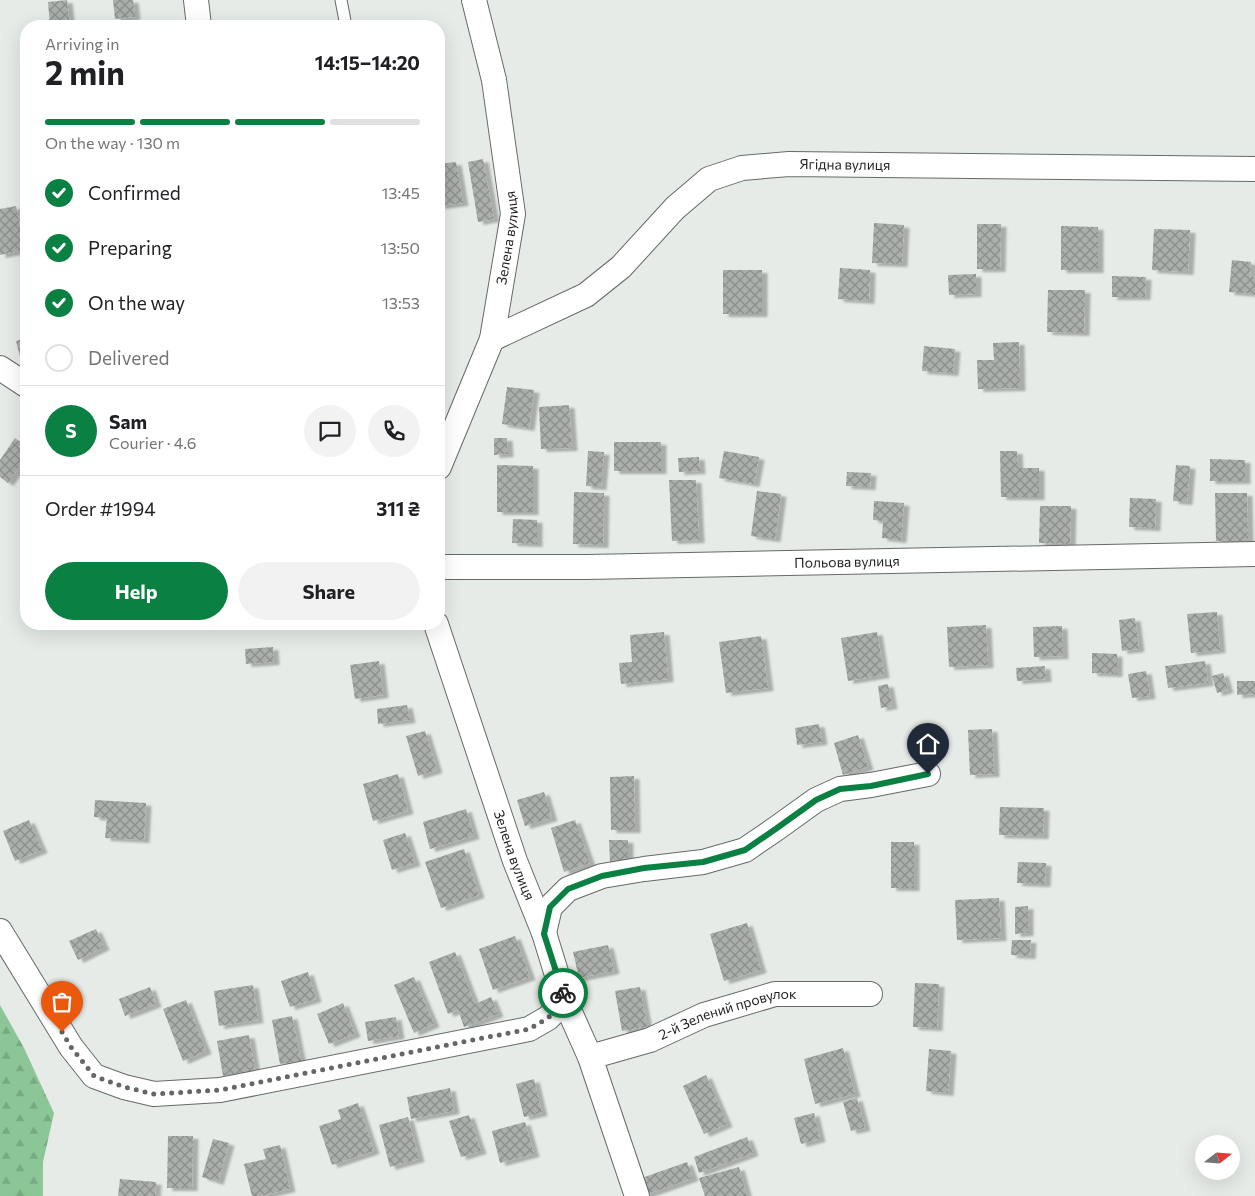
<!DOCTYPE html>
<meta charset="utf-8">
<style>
:root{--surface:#fff;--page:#f2f2f2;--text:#202124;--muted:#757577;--line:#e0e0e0;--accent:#0b8043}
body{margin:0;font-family:Commissioner,sans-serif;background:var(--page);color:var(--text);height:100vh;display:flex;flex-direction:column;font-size:19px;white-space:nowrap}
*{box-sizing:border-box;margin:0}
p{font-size:16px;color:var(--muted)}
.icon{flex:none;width:28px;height:28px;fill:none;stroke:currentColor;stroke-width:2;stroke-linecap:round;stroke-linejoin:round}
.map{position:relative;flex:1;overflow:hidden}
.panel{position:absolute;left:20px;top:20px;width:425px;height:610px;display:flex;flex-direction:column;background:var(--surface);border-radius:20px;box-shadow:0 5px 20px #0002}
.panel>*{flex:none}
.needle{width:32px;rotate:73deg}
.controls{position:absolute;left:1195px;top:1135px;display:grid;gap:10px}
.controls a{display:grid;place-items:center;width:45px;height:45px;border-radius:50%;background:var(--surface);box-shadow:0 5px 20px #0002;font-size:25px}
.pin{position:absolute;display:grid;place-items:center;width:42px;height:42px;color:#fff;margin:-51px -21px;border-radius:50% 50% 50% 0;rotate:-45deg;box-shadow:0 0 5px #0007}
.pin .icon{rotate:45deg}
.courier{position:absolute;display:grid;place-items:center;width:50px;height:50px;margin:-25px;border:4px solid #0b8043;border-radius:50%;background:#fff;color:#222;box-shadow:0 1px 6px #0007}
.headline em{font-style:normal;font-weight:700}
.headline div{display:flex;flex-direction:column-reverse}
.headline{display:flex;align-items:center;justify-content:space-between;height:85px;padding:0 25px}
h1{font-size:32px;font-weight:700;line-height:38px}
.bar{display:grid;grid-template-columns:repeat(4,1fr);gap:8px 5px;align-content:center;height:60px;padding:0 25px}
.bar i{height:6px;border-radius:4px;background:var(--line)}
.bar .active{background:var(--accent)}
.bar p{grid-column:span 4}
.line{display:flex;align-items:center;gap:12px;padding:0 25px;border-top:1px solid var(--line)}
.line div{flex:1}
.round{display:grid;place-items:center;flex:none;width:52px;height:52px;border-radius:26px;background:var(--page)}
ol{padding:0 25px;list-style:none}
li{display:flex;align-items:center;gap:15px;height:55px}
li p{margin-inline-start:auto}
li .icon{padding:5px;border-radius:50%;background:var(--accent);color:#fff;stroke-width:4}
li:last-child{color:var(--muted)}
li i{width:28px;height:28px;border:2px solid var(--line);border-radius:50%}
.action{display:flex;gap:10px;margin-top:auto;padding:10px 25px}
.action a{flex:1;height:58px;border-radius:30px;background:var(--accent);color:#fff;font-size:20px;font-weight:700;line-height:58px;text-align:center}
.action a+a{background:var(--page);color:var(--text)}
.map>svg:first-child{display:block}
</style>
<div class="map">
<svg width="1255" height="1196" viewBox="0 0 1255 1196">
<defs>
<pattern id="forest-firs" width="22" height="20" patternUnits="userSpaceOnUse" patternTransform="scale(1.25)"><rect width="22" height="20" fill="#8cc697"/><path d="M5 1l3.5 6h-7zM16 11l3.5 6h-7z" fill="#78aa82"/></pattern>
<pattern id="building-cross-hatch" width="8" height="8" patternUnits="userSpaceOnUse" patternTransform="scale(1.25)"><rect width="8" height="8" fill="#abafac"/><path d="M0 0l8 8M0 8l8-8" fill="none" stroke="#8b8e8b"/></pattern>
<filter id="shadow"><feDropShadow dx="5.5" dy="3" stdDeviation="1" flood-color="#0004"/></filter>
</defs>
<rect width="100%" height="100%" fill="#e6ebe7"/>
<polygon fill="url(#forest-firs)" points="0,1005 24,1048 54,1113 43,1162 43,1196 0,1196"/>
<g fill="url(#building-cross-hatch)" filter="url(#shadow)">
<polygon points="67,0 70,26 50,26 48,2"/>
<polygon points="113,0 133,0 135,17 115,19"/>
<polygon points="155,21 155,26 115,26 115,25"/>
<polygon points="483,159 494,219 478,222 468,162"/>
<polygon points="456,162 463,203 439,206 439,164"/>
<polygon points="16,206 25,250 0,255 0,209"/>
<polygon points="874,223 904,225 902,264 872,263"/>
<polygon points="977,224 1001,224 1000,269 977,269"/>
<polygon points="1061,226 1098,227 1098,270 1061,270"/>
<polygon points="1154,229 1190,230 1188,272 1152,270"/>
<polygon points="1232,260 1251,262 1250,276 1255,277 1255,294 1229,292"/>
<polygon points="840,268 870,270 869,301 838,299"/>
<rect x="723" y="270" width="39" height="44"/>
<polygon points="976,274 976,294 949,295 948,275"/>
<polygon points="1112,276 1146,277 1145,297 1112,297"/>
<polygon points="1048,290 1085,290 1084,333 1047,332"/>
<polygon points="26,338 26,367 23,368 16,341"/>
<polygon points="1019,342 1020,388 978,389 977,360 994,360 993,343"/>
<polygon points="924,346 955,349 953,373 922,371"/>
<polygon points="507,387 534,390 529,428 502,424"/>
<polygon points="569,405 572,448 541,449 539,407"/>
<polygon points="15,438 26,446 26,457 8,483 0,477 0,460"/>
<polygon points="494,438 507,438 508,454 494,455"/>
<rect x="614" y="442" width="47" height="29"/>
<polygon points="588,451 604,452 601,487 586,486"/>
<polygon points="724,451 759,457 754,484 719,478"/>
<polygon points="1000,451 1017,451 1018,468 1039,468 1039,497 1001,497"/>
<polygon points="699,457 700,471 679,472 678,458"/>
<polygon points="1210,459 1245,460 1245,481 1210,481"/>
<polygon points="497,465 533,466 533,512 497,512"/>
<polygon points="1176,465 1190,466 1187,502 1173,501"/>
<polygon points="847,472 871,473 870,487 846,486"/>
<polygon points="669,480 696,480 699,540 672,541"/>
<polygon points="757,491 781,494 775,539 751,536"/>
<polygon points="574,492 604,493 603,545 573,544"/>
<polygon points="1215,493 1247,493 1248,541 1216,541"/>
<polygon points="1130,498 1156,499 1155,528 1129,527"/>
<polygon points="874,501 904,503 901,540 882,538 883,521 873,520"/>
<polygon points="1040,506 1071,506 1070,544 1039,543"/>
<polygon points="513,519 537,520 537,544 512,543"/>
<polygon points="1217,612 1220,650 1191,653 1187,614"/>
<polygon points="1135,618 1139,649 1122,651 1119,620"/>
<polygon points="986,625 988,665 949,667 947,627"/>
<polygon points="1062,626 1063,656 1034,657 1033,627"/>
<polygon points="664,632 668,679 621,684 619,663 632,662 630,635"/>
<polygon points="877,632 884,675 848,681 841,638"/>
<polygon points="761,636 768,688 726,693 719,642"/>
<polygon points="273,647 274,662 246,664 245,649"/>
<polygon points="1092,653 1117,654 1117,674 1092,673"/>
<polygon points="379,661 383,695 355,699 350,665"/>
<polygon points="1205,661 1208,683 1168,688 1165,666"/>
<polygon points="1045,666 1046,679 1017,681 1016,668"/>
<polygon points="1146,671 1150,696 1132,698 1128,674"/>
<polygon points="1223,673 1228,690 1217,693 1212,676"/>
<polygon points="1237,681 1255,681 1255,694 1237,695"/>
<polygon points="888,684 892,706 881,708 878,686"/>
<polygon points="407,705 410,720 378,724 377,709"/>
<polygon points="819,724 822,742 797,745 795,728"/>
<polygon points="992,729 994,774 970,775 968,730"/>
<polygon points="425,731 437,770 418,776 406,736"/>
<polygon points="858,735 868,767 843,775 834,743"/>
<polygon points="398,774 408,811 373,821 363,784"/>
<polygon points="634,776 635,830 611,830 610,777"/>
<polygon points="544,792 552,818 525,826 517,800"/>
<polygon points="95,800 146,803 144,840 105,838 107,818 94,817"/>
<polygon points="1000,807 1044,808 1043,836 999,835"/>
<polygon points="466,809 474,836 430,849 423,822"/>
<polygon points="29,820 42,850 15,861 3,831"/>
<polygon points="575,820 590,863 564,872 551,828"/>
<polygon points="405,833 415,863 392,870 383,840"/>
<polygon points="609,840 628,840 628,861 610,862"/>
<rect x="891" y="842" width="23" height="46"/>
<polygon points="464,849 479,895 441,908 425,862"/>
<polygon points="1018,862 1046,863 1045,884 1017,883"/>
<polygon points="999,898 1001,938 957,940 955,900"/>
<polygon points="1028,906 1028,933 1015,934 1015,907"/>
<polygon points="747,923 761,970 724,981 710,934"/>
<polygon points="96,929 104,947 78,960 69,941"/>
<polygon points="515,936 530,977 493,990 479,949"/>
<polygon points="1012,940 1031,940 1030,956 1011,955"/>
<polygon points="608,945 614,971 579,978 573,952"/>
<polygon points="455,952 475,1004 491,997 498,1014 464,1027 458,1010 448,1014 429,962"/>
<polygon points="308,972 316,999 290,1007 281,981"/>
<polygon points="414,977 434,1024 414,1033 394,985"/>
<polygon points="915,983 939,984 937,1028 913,1027"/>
<polygon points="253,985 258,1020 219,1026 214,991"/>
<polygon points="150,987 156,1004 125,1016 119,999"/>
<polygon points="640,987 647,1027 622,1031 615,991"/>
<polygon points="186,1000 206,1051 183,1061 163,1009"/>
<polygon points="343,1003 355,1034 329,1044 317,1014"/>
<polygon points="292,1016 301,1061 280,1064 272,1020"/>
<polygon points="396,1017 399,1036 368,1041 365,1022"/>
<polygon points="249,1035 255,1071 223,1076 217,1041"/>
<polygon points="843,1048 855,1094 815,1104 804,1059"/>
<polygon points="929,1049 951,1051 948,1093 926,1091"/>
<polygon points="706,1075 727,1124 704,1134 683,1086"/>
<polygon points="534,1079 542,1113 524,1117 516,1084"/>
<polygon points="450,1088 454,1111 411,1119 407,1097"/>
<polygon points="857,1098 865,1128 851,1131 843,1102"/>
<polygon points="358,1103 374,1151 332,1165 319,1126 341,1119 338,1110"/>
<polygon points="814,1113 820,1139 801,1144 794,1118"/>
<polygon points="469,1115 481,1151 461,1157 449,1121"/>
<polygon points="408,1117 419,1159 390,1167 379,1125"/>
<polygon points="525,1122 534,1154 500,1163 492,1131"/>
<polygon points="168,1136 193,1136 192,1188 167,1188"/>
<polygon points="747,1137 753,1153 699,1173 694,1157"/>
<polygon points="213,1139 229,1143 218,1182 202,1177"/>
<polygon points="280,1145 290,1189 260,1196 252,1196 244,1164 266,1159 263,1149"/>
<polygon points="687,1162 693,1178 645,1195 639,1179"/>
<polygon points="739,1167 747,1196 705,1196 699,1178"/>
<polygon points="120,1179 156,1182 155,1196 118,1196"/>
</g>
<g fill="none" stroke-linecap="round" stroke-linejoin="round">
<defs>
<polyline id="lane" points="341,0 346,26"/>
<g id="street">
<polyline points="196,0 199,26"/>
<path id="s1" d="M492,339L586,295L621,267L675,208L709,179L742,168L789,164L1255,169"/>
<polyline points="0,368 26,385"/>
<path id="s2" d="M439,467L492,339L513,214L494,80L474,0"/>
<path id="s3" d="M439,567H587L1255,554"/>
<path id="s4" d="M436,624L515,861L544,933L565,1001L590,1057L637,1196"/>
<polyline points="0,931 71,1047 94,1076 124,1087 154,1094 220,1090 529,1029 548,1018 565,1001"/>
<polyline points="544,933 550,907 568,889 602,876 644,869 703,862 745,850 777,828 816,800 840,789 871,785 928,774"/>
<path id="s5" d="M590,1057L650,1040L704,1015L775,994H870"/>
</g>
</defs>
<use href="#lane" stroke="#666a67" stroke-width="13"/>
<use href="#street" stroke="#666a67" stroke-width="26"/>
<use href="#lane" stroke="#fff" stroke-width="11"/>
<use href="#street" stroke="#fff" stroke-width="24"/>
</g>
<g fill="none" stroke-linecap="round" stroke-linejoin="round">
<polyline stroke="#656765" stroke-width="5" stroke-dasharray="0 9" points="62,1032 71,1047 94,1076 124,1087 154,1094 220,1090 529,1029 548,1018 565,1001 563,993"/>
<polyline stroke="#0b8043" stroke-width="6" points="563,993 544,934 550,907 568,889 602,876 644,868 703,862 745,850 777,828 816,800 840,789 871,786 928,774"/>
</g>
<g text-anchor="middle" stroke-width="4" stroke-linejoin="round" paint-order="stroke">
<g font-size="14" fill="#1f201f" stroke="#e6ebe7">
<text dy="5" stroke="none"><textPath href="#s1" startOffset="411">Ягідна вулиця</textPath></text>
<text dy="5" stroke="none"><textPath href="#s2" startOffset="241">Зелена вулиця</textPath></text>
<text dy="5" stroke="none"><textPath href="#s3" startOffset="408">Польова вулиця</textPath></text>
<text dy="5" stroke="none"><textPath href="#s4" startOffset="244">Зелена вулиця</textPath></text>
<text dy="5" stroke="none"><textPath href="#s5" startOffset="145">2-й Зелений провулок</textPath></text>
</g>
</g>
</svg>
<div class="controls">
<a><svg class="needle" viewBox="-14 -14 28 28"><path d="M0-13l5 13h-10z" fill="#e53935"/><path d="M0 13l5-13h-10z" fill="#757577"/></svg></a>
</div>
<div class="pin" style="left:62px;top:1032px;background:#ea580c"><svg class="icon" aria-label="bag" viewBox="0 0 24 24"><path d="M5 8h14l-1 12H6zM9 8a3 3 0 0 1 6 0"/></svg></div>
<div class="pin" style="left:928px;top:774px;background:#1f2937"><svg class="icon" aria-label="home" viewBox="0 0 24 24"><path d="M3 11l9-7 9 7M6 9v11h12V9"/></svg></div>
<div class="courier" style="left:563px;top:993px"><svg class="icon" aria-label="bike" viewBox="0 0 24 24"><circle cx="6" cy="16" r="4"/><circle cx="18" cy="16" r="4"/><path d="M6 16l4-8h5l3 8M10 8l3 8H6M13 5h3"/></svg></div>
<section class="panel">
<div class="headline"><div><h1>2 min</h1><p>Arriving in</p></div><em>14:15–14:20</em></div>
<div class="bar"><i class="active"></i><i class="active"></i><i class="active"></i><i></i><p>On the way · 130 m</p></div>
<ol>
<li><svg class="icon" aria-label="check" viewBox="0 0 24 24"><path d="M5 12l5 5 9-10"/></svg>Confirmed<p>13:45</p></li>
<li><svg class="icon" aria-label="check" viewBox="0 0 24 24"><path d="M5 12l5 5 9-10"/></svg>Preparing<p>13:50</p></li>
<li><svg class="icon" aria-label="check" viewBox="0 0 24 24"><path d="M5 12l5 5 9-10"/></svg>On the way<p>13:53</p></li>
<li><i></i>Delivered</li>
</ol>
<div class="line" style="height:90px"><b class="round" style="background:var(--accent);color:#fff">S</b><div><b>Sam</b><p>Courier · 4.6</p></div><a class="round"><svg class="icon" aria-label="chat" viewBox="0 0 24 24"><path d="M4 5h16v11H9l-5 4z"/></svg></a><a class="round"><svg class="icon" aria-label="phone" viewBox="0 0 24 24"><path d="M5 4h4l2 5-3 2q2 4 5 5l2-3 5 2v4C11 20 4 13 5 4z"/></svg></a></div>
<div class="line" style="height:65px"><div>Order #1994</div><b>311 ₴</b></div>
<div class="action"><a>Help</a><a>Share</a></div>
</section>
</div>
